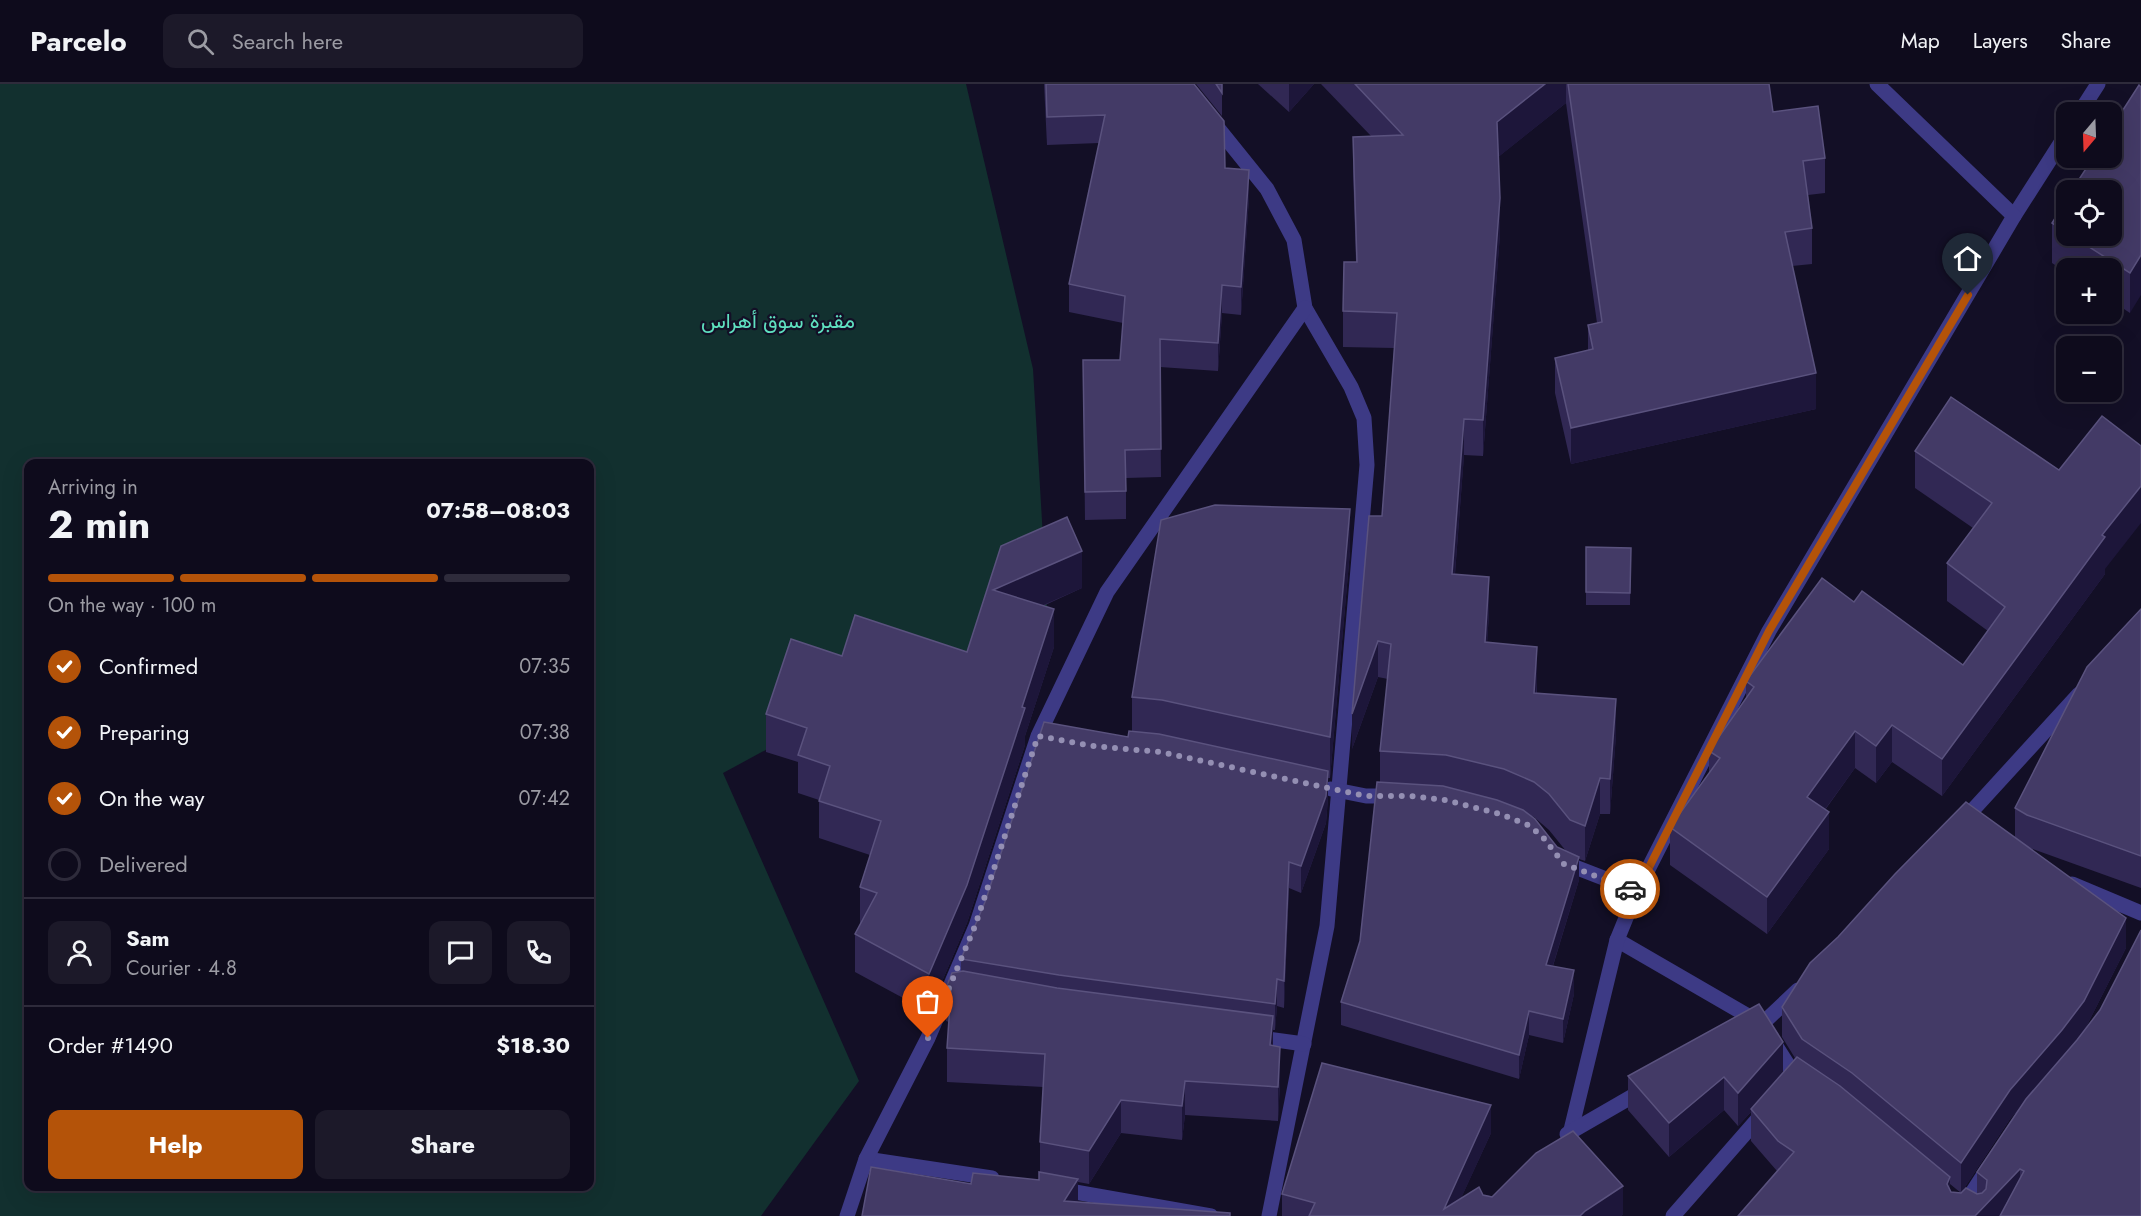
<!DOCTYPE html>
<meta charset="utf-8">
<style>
:root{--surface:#0e0b1c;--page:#1c1929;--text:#f1f3f6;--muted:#9b9ba3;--line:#2e2b3b;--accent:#b45309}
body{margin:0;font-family:Jost,Vazirmatn,sans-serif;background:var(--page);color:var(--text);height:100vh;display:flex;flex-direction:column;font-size:22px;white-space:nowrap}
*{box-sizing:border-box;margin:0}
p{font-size:20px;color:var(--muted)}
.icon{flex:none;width:33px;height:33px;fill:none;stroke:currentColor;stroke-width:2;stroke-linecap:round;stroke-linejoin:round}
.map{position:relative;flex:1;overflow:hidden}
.drawer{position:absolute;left:24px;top:375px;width:570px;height:732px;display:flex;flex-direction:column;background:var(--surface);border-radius:12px;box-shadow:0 6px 24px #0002,0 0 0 2px var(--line)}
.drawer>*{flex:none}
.needle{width:39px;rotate:199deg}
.tools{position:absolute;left:2056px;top:18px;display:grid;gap:12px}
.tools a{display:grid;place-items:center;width:66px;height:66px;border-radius:12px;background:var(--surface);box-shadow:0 6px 24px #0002,0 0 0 2px var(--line);font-size:30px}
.pin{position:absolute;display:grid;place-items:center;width:51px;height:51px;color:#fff;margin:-62px -26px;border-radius:50% 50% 50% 0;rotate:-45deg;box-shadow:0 0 6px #0007}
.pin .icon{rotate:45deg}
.courier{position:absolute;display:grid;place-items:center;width:60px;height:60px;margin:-30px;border:4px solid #b45309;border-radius:50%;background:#fff;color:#222;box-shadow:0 2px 8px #0007}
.head em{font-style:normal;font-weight:700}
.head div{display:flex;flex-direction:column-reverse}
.head{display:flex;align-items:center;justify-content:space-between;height:102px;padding:0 24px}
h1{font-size:39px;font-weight:700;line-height:45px}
.bar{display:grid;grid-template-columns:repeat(4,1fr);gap:9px 6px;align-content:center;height:72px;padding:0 24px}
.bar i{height:8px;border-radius:4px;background:var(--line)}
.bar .on{background:var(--accent)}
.bar p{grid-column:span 4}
.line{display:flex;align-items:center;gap:15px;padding:0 24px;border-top:2px solid var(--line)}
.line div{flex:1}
.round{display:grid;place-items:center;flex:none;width:63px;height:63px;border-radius:12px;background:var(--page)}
ol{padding:0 24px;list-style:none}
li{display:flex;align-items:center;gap:18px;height:66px}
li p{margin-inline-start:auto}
li .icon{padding:6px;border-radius:50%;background:var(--accent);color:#fff;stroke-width:4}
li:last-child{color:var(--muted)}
li i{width:33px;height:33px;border:3px solid var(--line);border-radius:50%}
.primary-button{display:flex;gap:12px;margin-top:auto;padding:12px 24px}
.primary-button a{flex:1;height:69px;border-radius:12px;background:var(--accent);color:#fff;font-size:24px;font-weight:700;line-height:69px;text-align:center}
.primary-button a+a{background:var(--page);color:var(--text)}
header{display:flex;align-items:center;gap:36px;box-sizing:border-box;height:84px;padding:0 30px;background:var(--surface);border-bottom:2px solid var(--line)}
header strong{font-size:28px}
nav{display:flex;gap:33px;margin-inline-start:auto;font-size:21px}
.search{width:420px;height:54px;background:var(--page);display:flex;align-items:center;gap:15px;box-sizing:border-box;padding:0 21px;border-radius:12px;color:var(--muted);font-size:22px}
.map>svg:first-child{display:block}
</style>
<header>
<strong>Parcelo</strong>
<div class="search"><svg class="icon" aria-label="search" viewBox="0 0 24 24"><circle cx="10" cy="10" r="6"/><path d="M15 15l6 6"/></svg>Search here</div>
<nav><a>Map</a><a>Layers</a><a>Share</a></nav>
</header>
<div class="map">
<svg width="2141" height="1132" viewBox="0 0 2141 1132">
<rect width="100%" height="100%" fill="#130f26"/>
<path fill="#12302f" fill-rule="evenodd" d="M0,0H966L1033,285L1048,538L886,601L723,689L859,997L761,1132H0ZM28,380H590V1102H28Z"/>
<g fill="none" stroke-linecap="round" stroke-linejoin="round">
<g stroke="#3d3a85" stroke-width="15">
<polyline points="2080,28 2098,0"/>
<polyline points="1213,38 1267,105 1294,156 1305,224 1351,303 1364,334 1367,381 1327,842 1269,1132"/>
<polyline points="2014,132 2067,49"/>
<polyline points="1331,705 1366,712 1397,712"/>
<polyline points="1961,739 2079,610"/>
<polyline points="1562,778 1637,807"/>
<polyline points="2072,800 2141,829"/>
<polyline points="1617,856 1762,940 1795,992 1801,996"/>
<polyline points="1753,945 1762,940 1798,906"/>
<polyline points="1254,953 1304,960"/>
<polyline points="1571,1046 1617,856 1637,807 1769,547 2014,132 1877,0"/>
<polyline points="1567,1050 1645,1005"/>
<polyline points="866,1075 992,1094"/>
<polyline points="1058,1105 1211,1132"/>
<polyline points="847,1132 866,1075 928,954 976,842 1038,652 1107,508 1305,224"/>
<polyline points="1673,1132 1764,1028"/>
<polyline points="1957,1132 1988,1084"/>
</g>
</g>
<g fill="#312854" fill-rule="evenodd">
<polygon points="1044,0 1194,0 1225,84 1249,114 1241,231 1222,229 1218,287 1160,283 1161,393 1126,394 1126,435 1085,436 1083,276 1120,276 1123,239 1069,228 1069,200 1099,59 1047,61"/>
<polygon points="1196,0 1222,0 1222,32"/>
<polygon points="1258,0 1314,0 1289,28"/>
<path d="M1321,0H1769L1773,28L1825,74V109L1808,111L1812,144V180L1792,182L1816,325L1571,380L1555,309V274L1588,266V241L1597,239L1566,19L1498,73L1500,150L1483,372L1464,371L1455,490L1489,529L1487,559L1537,598V609L1616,651L1610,730H1600L1585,777L1579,775V796L1553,882L1574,910L1563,959L1529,951L1519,995L1341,941V918L1360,857L1380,699V667L1388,595L1378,593L1352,665L1382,432L1394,264L1343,263V227L1356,178L1353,88V53L1371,52ZM1531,732L1534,733L1549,746L1566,767L1557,763Z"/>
<polygon points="2141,3 2130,229 2112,217 2112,184 2067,184 2067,189 2052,179 2052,139 2067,115 2067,152 2112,152"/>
<polygon points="1915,367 2105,485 2105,490 1942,712 1892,678 1876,699 1855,684 1825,726 1829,765 1767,850 1670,781 1670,743 1709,689 1709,667 1746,614 1746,597 1854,518 1963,581 1988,547 1947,517 1947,479 1973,444 1915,404"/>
<polygon points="1001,462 1082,504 1043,522 1054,563 1025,652 1025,661 967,839 929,928 855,888 855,850 860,841 860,803 870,771 819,754 819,716 798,709 798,678 766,668 766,630 842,572 967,568"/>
<polygon points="1586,463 1631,464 1630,521 1586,521"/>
<polygon points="1350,467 1330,694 1328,694 1328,714 1326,739 1301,809 1289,804 1284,924 1277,922 1275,946 1273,946 1273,961 1280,997 1278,1037 1185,1031 1182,1056 1121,1049 1089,1100 1078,1098 862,1132 971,1100 1039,1096 1040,1088 1040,1058 1043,1003 947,998 947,964 949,938 946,937 946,904 961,888 961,875 1132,647 1132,613"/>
<path d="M2141,525V804L2030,764L2126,864L2084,947L2074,961L2141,1132L1744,1126L1777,1087L1751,1057V1028L1738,1042L1724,1026L1669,1073L1628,1026V992L1783,989L1795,974L1782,953V923L2015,754V724ZM2018,1026L1977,1088V1110L1961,1109L1951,1108L1950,1105V1100L1961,1109L2010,1035Z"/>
<polygon points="1491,1049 1461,1114 1483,1111 1623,1130 1621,1132 1282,1132 1282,1110"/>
</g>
<g fill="#1d163a">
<polygon points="1289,0 1314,0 1289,28"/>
<polygon points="1545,0 1566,0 1566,19 1497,74 1497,38"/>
<polygon points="1249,86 1249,114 1241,231 1241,203"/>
<polygon points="1500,114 1500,150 1483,372 1483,336"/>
<polygon points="2141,171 2141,211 2130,229 2130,189"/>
<polygon points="1222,201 1222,229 1218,287 1218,259"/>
<polygon points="1816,289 1816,325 1571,380 1571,344"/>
<polygon points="1464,335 1464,371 1452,526 1452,490"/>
<polygon points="2141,402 2141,439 2105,485 2105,490 1942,712 1942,675 2102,451"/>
<polygon points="1350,425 1350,467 1330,694 1330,653"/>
<polygon points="1082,467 1082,504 993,543 993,506"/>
<polygon points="1489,493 1489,529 1485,594 1485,558"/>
<polygon points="1054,525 1054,563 1025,652 1025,661 967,839 929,928 929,890 1022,623"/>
<polygon points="1378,557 1378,593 1352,665 1352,630"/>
<polygon points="1537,563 1537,598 1534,644 1534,609"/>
<polygon points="1616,615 1616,651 1610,730 1610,695"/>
<polygon points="1892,641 1892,678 1876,699 1876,662"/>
<polygon points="1855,647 1855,684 1807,750 1807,713"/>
<polygon points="1328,687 1328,714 1326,739 1301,809 1301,782"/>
<polygon points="1600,694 1600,730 1585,777 1585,742"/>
<polygon points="1829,728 1829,765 1767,850 1767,813"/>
<polygon points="1579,773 1579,796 1546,904 1546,881"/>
<polygon points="1289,778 1289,804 1284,924 1284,897"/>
<polygon points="2126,834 2126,864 2084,947 2062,976 2010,1035 1961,1109 1961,1079"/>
<polygon points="1574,886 1574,910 1563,959 1563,935"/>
<polygon points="1277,895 1277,922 1275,946 1275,920"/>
<polygon points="1529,927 1529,951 1519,995 1519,971"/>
<polygon points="1273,932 1273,966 1270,961"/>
<polygon points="1783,958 1783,991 1751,1025 1751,1028 1738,1042 1738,1009"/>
<polygon points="1280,963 1280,997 1278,1037 1278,1003"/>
<polygon points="1724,993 1724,1026 1669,1073 1669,1039"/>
<polygon points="1185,997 1185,1031 1182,1056 1182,1022"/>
<polygon points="1121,1016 1121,1049 1089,1100 1089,1067"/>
<polygon points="1491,1021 1491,1049 1453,1132 1444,1125"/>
<polygon points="2020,1085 2020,1117 2006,1132 1975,1132"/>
<polygon points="1950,1093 1950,1125 1947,1100"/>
<polygon points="1078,1095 1078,1118 1064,1117"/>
<polygon points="1623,1102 1623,1130 1621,1132 1580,1132 1585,1127"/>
</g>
<g fill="#433a66" stroke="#5a527e" stroke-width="1.5">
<polygon points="1046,0 1194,0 1224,37 1225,84 1249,86 1241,203 1222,201 1218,259 1160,255 1161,365 1125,366 1126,407 1085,408 1083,276 1120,276 1125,212 1069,200 1105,31 1047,33"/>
<polygon points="1216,0 1222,0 1222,9"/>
<polygon points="1355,0 1545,0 1497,38 1500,114 1483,336 1464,335 1452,490 1489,493 1485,558 1537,563 1534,609 1616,615 1610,695 1600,694 1585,742 1570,736 1549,710 1534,698 1504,685 1446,671 1380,667 1391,560 1378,557 1352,630 1369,432 1382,432 1397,229 1343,227 1344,178 1357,178 1353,53 1403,51"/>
<polygon points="1568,0 1769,0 1773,28 1818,22 1825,74 1803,77 1812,144 1785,148 1816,289 1571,344 1555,274 1593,265 1588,241 1602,238"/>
<polygon points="2139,1 2141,3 2141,171 2130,189 2072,152 2112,152 2112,106 2072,106 2093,74 2112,74 2112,43"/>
<polygon points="2067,115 2067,149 2052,139"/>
<polygon points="1951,313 2059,386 2102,332 2141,362 2141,402 2102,451 2105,453 1942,675 1892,641 1876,662 1855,647 1807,713 1829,728 1767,813 1670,743 1720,674 1709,667 1754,603 1746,597 1822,494 1854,518 1862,507 1963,581 2005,523 1947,479 1992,419 1915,367"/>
<polygon points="1215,421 1350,425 1330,653 1162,616 1132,613 1161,436"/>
<polygon points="1067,433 1082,467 993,506 1054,525 1022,623 1025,624 967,801 929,890 855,850 877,809 860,803 881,737 819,717 830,682 798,671 807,644 766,630 791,555 842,572 855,531 967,568 1001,462"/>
<polygon points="1586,463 1631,464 1630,509 1586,508"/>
<polygon points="2141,525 2141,772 2027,731 2015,724 2087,583"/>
<polygon points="1044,638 1128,653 1129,647 1159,650 1328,687 1326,712 1301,782 1289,778 1284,897 1277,895 1275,920 1059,891 961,875 985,818"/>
<polygon points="1377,698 1443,702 1497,716 1523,726 1535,735 1557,763 1579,773 1546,881 1574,886 1563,935 1529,927 1519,971 1341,918 1360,857"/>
<polygon points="1966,718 2126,834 2084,917 2062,946 2010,1006 1961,1079 1852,989 1802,955 1782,923 1810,879 1838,853 1895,790"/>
<polygon points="2141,846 2141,1132 2000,1132 2024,1087 2020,1085 1975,1132 1738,1132 1794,1068 1778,1057 1751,1025 1797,973 1840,1002 1950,1093 1947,1100 1951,1108 1961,1109 1966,1104 1977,1110 1982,1109 1986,1105 1987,1096 1977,1088 2026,1015 2077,956 2100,926"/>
<polygon points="963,887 1057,904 1273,932 1270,961 1280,963 1278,1003 1185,997 1182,1022 1121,1016 1089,1067 1040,1058 1045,970 947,964 951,906 946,904 952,889"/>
<polygon points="1759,920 1783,958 1738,1009 1724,993 1669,1039 1628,992"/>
<polygon points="1322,979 1491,1021 1444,1125 1479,1103 1483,1111 1492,1113 1536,1069 1573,1047 1623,1102 1585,1127 1580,1132 1309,1132 1315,1119 1282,1110"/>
<polygon points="871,1083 971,1100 973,1089 1039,1096 1039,1088 1078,1095 1064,1117 1230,1129 1230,1132 862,1132"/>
</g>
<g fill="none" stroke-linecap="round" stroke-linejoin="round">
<polyline stroke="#948fb3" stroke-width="6" stroke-dasharray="0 10.8" points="928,954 975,842 1038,652 1093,662 1160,668 1366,712 1411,712 1445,716 1500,730 1528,741 1542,752 1564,780 1630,805"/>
<polyline stroke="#b45309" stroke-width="8" points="1630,805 1637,807 1769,547 1968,211"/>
</g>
<g text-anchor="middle" stroke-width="4.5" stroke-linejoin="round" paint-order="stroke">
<g font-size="21" fill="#5fe0c0" stroke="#130f26">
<text x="778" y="244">مقبرة سوق أهراس</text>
</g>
</g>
</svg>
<div class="tools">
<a><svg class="needle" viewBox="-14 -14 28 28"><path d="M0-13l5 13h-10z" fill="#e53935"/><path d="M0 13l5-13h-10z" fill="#9b9ba3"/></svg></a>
<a><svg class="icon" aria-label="locate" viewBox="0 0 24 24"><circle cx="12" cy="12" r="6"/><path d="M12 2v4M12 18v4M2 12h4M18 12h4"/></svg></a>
<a>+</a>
<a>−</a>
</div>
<div class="pin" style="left:928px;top:954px;background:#ea580c"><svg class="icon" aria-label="bag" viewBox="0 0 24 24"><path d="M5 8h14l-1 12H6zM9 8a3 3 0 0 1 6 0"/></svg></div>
<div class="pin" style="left:1968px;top:211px;background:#1f2937"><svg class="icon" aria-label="home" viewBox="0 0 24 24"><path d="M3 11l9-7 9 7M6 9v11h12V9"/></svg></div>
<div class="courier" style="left:1630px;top:805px"><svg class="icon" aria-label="car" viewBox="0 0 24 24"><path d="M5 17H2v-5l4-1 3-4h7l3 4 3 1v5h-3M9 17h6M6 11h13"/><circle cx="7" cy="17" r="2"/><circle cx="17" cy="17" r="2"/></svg></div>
<section class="drawer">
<div class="head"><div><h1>2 min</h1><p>Arriving in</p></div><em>07:58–08:03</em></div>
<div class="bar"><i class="on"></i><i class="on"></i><i class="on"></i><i></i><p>On the way · 100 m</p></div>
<ol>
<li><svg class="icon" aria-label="check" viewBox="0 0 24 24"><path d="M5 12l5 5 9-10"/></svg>Confirmed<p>07:35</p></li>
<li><svg class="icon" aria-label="check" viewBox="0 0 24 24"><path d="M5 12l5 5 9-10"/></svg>Preparing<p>07:38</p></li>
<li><svg class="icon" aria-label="check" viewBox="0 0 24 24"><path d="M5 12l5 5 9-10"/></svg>On the way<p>07:42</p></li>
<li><i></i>Delivered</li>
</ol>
<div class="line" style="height:108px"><a class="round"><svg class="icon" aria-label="person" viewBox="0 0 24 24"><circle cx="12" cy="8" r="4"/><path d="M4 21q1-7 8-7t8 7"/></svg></a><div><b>Sam</b><p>Courier · 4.8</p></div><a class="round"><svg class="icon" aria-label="chat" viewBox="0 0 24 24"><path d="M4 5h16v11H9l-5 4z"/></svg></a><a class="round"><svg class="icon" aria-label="phone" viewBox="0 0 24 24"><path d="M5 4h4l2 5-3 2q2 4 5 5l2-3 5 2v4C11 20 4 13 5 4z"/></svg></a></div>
<div class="line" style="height:78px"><div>Order #1490</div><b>$18.30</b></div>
<div class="primary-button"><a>Help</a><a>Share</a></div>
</section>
</div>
